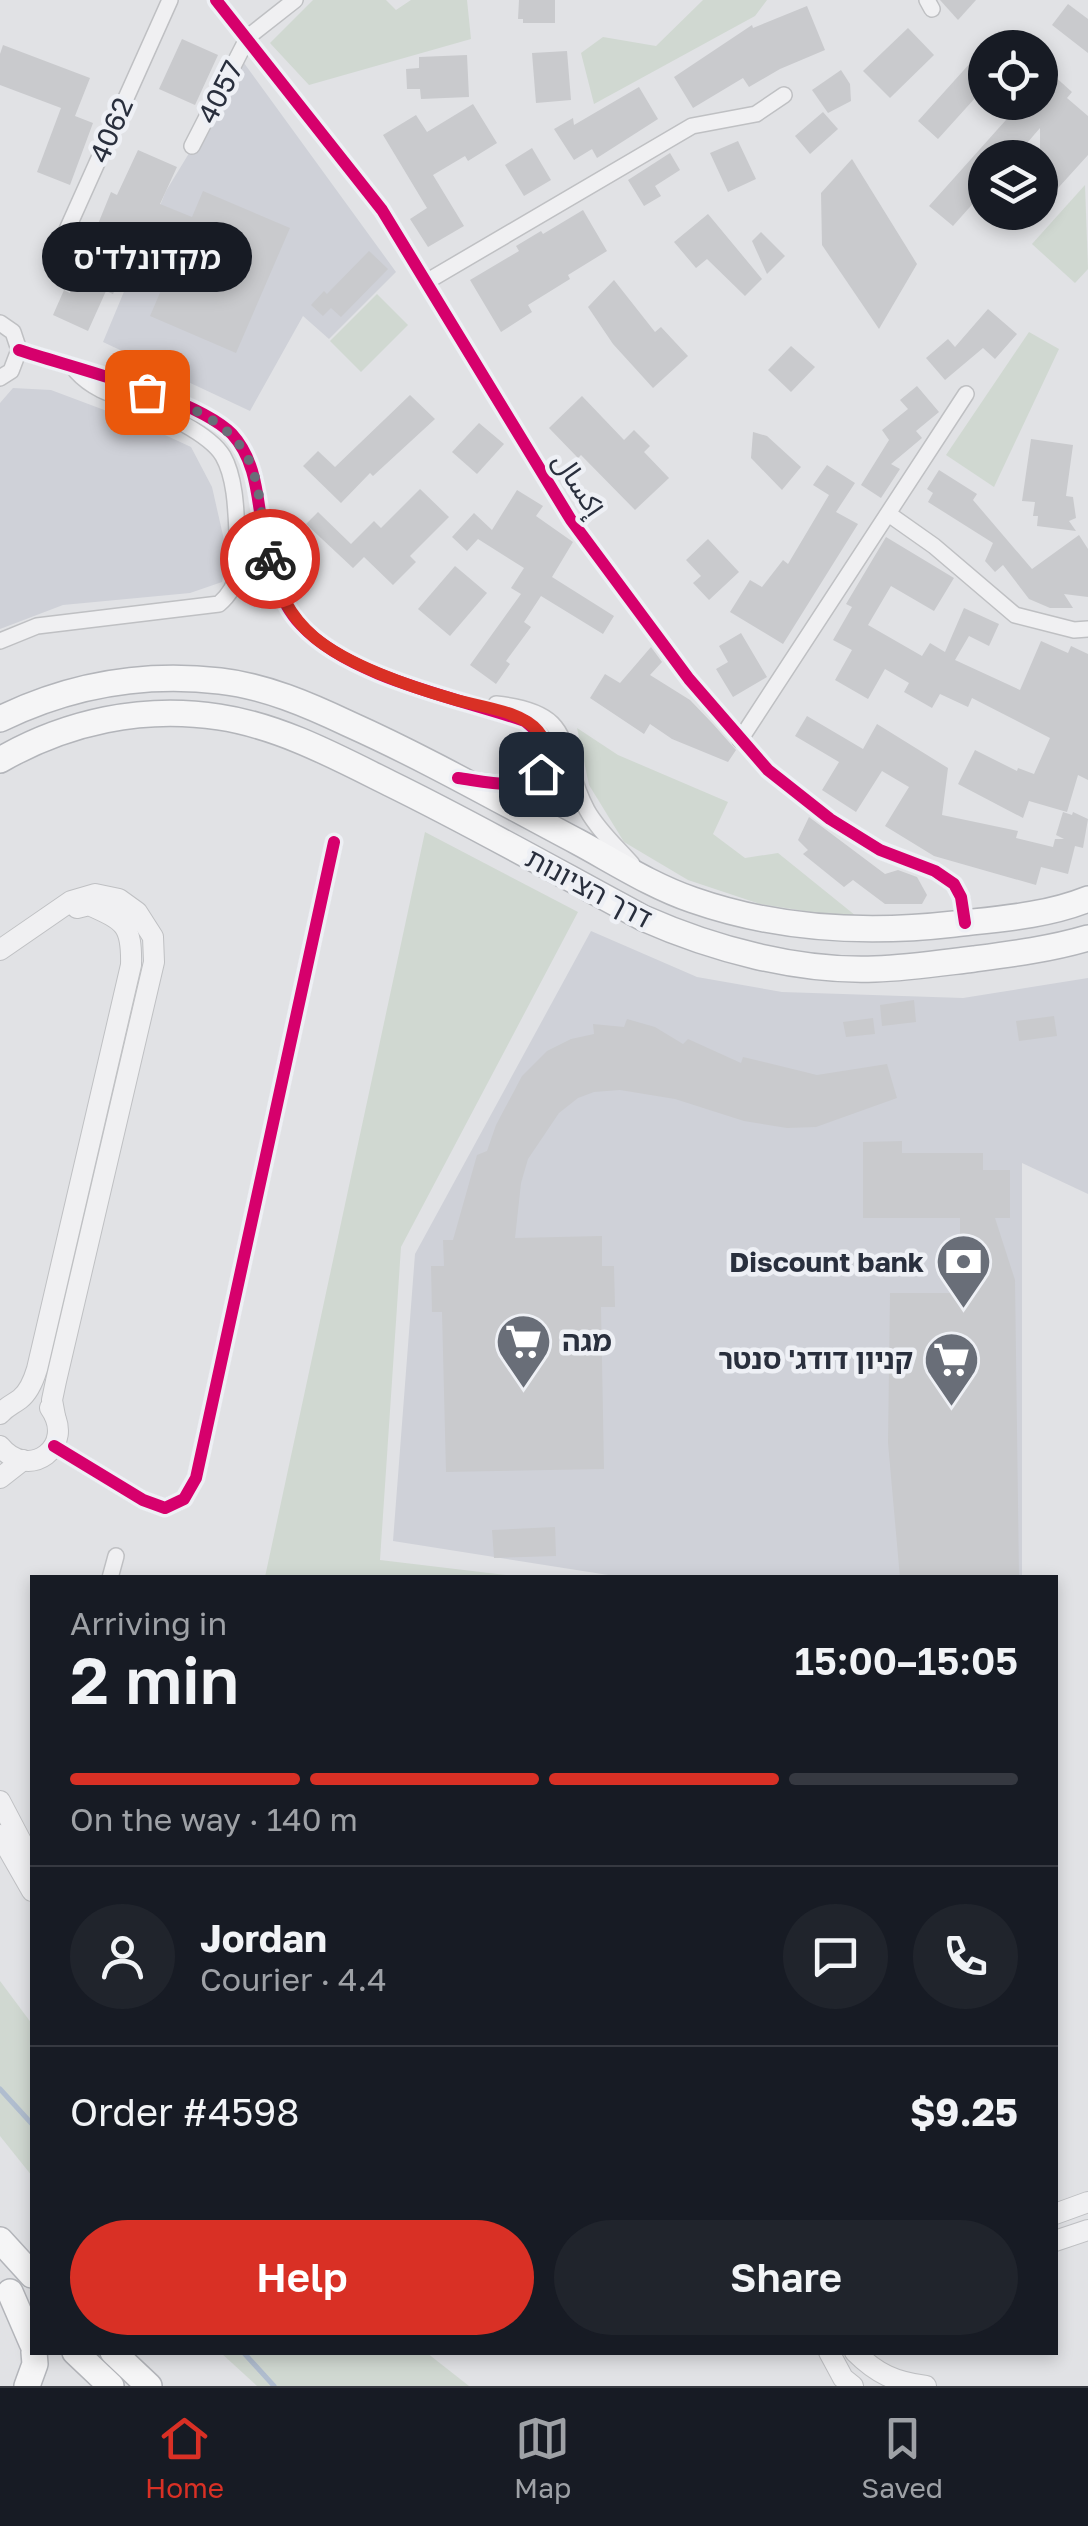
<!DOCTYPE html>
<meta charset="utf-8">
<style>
:root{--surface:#171b24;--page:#20242c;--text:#f1f3f6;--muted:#9ea1a6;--line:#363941;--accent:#d93025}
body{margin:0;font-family:"Golos Text","Noto Sans Arabic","Noto Sans Hebrew",sans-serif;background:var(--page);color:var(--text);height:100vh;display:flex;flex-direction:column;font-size:38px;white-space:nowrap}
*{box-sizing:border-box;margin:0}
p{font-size:32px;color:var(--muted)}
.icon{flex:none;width:55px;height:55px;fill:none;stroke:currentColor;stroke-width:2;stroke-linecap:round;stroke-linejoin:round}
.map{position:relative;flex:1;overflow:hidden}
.drawer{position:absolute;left:30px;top:1575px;width:1028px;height:780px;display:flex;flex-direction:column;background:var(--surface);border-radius:0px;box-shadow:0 5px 15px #0003}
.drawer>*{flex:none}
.tools{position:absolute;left:968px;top:30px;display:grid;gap:20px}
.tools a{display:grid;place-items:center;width:90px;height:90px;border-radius:50%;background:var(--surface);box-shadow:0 5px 15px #0003;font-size:50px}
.pin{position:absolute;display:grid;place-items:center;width:85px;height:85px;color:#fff;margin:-42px;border-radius:20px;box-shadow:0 5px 15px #0006}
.courier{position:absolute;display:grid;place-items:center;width:100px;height:100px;margin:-50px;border:8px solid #d93025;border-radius:50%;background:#fff;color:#222;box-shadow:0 2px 12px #0007}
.bubble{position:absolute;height:70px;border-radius:35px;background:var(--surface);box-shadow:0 5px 15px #0003;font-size:32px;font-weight:600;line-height:70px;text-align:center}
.overview em{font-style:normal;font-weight:600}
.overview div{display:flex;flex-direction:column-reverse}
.overview{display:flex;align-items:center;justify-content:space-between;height:170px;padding:0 40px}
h1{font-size:65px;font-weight:600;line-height:75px}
.bar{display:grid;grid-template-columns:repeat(4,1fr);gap:15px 10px;align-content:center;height:120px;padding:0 40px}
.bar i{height:12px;border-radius:8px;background:var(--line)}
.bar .active{background:var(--accent)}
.bar p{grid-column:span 4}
.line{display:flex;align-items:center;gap:25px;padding:0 40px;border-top:2px solid var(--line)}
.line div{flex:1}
.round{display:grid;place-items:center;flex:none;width:105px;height:105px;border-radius:52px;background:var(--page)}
.button{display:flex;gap:20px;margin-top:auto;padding:20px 40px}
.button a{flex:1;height:115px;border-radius:60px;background:var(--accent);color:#fff;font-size:40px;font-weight:600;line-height:115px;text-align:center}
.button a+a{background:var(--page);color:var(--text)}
.tab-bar{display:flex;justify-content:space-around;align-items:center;height:140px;border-top:2px solid var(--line);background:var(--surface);font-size:28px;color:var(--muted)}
.tab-bar a{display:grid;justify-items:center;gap:5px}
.tab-bar .active{color:var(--accent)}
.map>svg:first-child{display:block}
</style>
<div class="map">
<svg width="1088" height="2386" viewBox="0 0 1088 2386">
<rect width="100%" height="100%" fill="#e1e2e5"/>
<g fill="#cfd1d8">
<polygon points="244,63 396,272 329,339 303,316 250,411 103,342 166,191"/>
<polygon points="13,388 51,390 139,423 191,447 212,487 227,553 222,582 190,593 63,605 0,629 0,403"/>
<polygon points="591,931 697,977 782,992 963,998 1088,978 1088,1194 1022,1163 1022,1577 621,1577 393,1541 415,1254"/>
</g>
<g fill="#d0d8d1">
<polygon points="313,0 386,0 396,10 411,0 467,0 471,39 309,85 270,43"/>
<polygon points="703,0 767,0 755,16 594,104 581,53 603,37 656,46"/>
<polygon points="1085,185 1088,269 1075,283 1032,244"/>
<polygon points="377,294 408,325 361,372 330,341"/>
<polygon points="1029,332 1059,349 994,487 946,455"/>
<polygon points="577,728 618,755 728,802 713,834 745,858 778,853 861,920 760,904 688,880 624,842 589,785"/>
<polygon points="425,832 578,912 401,1247 380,1560 522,1577 265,1577"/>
<polygon points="0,1981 32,2024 32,2176 0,2136"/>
<polygon points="221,2353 427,2353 469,2386 257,2386"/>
</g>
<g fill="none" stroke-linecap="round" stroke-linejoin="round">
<g stroke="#b0bdcf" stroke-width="5">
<polyline points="0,2089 32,2124"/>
<polyline points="243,2352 274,2386"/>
</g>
</g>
<g fill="#c9cacd">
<polygon points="519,0 555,0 555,23 523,23 523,19 518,19"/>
<polygon points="940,0 976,0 958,20"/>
<polygon points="1068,4 1088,19 1088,53 1052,25"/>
<polygon points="807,6 825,50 780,69 749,87 743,78 693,108 674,77 752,25 753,28"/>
<polygon points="908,28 934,55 890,98 863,71"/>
<polygon points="999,31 1018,48 985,48 985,87 938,139 918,121"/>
<polygon points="182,39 218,55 195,105 159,89"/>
<polygon points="3,45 90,78 75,116 93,123 70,185 37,172 61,108 0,85 0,54"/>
<polygon points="567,51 571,100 536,103 532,53"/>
<polygon points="467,55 469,97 421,99 420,89 407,89 406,69 419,68 419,57"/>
<polygon points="841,70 850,84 851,101 828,113 812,90"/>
<polygon points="1047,74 1052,74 1072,92 1067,98 1088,116 1088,155 1040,208 1040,128 1014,158 985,158 985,190 953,226 929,206 1022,102 1040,102 1040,82"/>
<polygon points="639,87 658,119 597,158 592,149 574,160 554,129 573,118 574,125"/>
<polygon points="473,104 497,143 468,161 465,156 433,175 464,226 428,247 410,219 427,208 383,135 416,115 427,132"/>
<polygon points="823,112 838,129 810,154 795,136"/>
<polygon points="738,141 756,179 728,192 710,153"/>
<polygon points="532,148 551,180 524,196 505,165"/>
<polygon points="138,150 177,167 160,204 192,217 203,191 290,228 236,353 150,316 162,288 123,271 113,294 106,291 88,331 53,315 64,290 70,293 111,192 117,195"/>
<polygon points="670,153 680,170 655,186 661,196 644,206 628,180"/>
<polygon points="852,159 917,264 879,329 822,245 821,193"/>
<polygon points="583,210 607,251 568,275 570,279 528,305 532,312 501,332 470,280 519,251 516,246 541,231 543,234"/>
<polygon points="708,214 762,279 745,296 707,259 696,268 674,242"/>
<polygon points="761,232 785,256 767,274 752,241"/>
<polygon points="369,251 388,269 341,317 331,308 323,316 311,305 324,291 327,294"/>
<polygon points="614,280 655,332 661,327 688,356 653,388 613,344 588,307"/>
<polygon points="988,309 1017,334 995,359 983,348 945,380 926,358 948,339 955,347"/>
<polygon points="791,346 815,367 791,392 768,370"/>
<polygon points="917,386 939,412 916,431 922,438 891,464 900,469 881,498 861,485 889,440 882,430 908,409 900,400"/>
<polygon points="410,395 435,419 373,476 370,473 341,503 303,466 318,451 335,467"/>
<polygon points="582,396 624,440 634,430 650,446 644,452 669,478 635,510 581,455 578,458 549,428"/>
<polygon points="479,423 504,444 477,474 452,452"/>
<polygon points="753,432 767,436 801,467 782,490 751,458"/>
<polygon points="1031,439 1073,445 1066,496 1073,497 1076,518 1069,521 1076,531 1037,526 1038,516 1033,516 1035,502 1022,501"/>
<polygon points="827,465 855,483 836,512 858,524 783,644 730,612 750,580 762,587 783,560 788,564 829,495 813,485"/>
<polygon points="939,470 977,494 973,500 1032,569 1079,535 1088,549 1088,597 1064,594 1073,608 1050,608 1029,599 1003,565 995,572 985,561 993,543 928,502 933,493 927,489"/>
<polygon points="420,489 449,517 410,556 416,562 393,585 364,557 353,568 306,524 318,512 351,544 374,521 381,528"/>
<polygon points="517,490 543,506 536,516 573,542 552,577 614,616 603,634 541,596 524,622 531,627 506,661 510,664 496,684 470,665 521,594 511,588 524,568 478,539 467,551 452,537 474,513 492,530"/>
<polygon points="886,537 954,578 934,611 891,586 868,625 922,656 930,643 945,652 964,608 999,624 989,646 969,636 955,660 1020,690 1041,641 1068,653 1071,646 1088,654 1088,780 1078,775 1067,812 1029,801 1023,818 958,784 975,750 1017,771 1018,768 1034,774 1050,738 972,698 968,707 940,694 932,708 904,692 909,683 885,669 868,699 835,680 852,650 833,640 852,607 846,604"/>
<polygon points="708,539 739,572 709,600 693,583 701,576 686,560"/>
<polygon points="455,566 487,593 450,636 418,609"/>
<polygon points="741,633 767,677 733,697 716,669 728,662 719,646"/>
<polygon points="651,647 662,662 650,675 690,700 713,724 736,750 728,762 672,739 650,724 644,734 590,698 605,674 620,683"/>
<polygon points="807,716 863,749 877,724 948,768 942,815 1018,831 1016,838 1053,847 1055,839 1064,839 1056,835 1063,812 1072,815 1073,812 1088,819 1083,848 1075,846 1068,874 1041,867 1036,885 934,856 885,826 909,787 882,771 856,812 822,790 839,762 795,736"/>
<polygon points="809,817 885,874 898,870 917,877 927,895 922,904 885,904 853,880 844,887 803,854 808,850 798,840"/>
<polygon points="914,1000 916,1022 882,1026 880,1005"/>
<polygon points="1054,1016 1057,1036 1019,1041 1016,1021"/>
<polygon points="873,1018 875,1034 846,1037 843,1022"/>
<polygon points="627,1019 655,1027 683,1044 688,1039 741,1063 743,1057 817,1075 887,1064 897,1098 816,1127 787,1128 744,1121 675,1099 620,1090 594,1092 578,1098 559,1113 528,1159 521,1183 515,1238 602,1236 602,1266 614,1266 615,1307 601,1307 604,1469 446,1472 442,1312 432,1312 431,1266 444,1266 443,1240 453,1240 477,1155 487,1151 496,1125 522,1076 547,1051 571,1039 594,1034 593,1024 624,1027"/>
<polygon points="902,1141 902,1153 983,1153 983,1170 1010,1170 1010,1218 995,1218 1015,1280 1019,1578 900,1578 888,1443 890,1293 977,1293 960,1240 960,1218 863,1218 863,1142"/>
<polygon points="555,1527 556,1556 494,1558 492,1530"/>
</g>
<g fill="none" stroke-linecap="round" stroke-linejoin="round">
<defs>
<g id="minor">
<polyline points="216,0 382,210 571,520 689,679 768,770 830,819 880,850 935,871 954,884 961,897 965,923"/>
<polyline points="927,0 932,9"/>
<polyline points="192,146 248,37 295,0"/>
<polyline points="53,261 170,0"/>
<polyline points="426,282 692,126 756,114 784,95"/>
<polyline points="0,323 13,332 19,350 11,371 0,378"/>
<path d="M19,350C73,368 195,397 232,434C252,456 256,484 260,512C267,551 273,595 301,625C350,678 458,698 525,721C544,736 551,750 541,774L511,785L473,780"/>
<polyline points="890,515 934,546 1015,615 1074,630 1088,629"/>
<path d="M0,641L37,626L219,604C242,584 240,562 237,533C236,509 235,477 223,456C210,434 161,411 137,403C113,395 93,390 76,371"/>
<path d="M496,704C582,713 555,751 587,810C598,830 617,847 632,864"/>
<polyline points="740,740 966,394"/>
<polyline points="54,1446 143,1500 165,1508 184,1499 196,1478 334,842"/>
<polyline points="110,1578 116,1556"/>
</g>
<g id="tertiary">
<polyline points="0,950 71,901 95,894 119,899 137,912 153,937 154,962 56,1381 52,1400 55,1416"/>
<path d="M0,1414C7,1406 12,1405 20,1399C29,1392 34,1379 37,1369L131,965C132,925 125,921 89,905L77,908"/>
<path d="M0,1446C29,1482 77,1446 50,1408"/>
<polyline points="0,1478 23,1460"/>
<polyline points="0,1801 32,1862"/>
<polyline points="0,1835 32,1891"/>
<polyline points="1055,2214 1088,2202"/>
<polyline points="1055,2241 1088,2230"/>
<polyline points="829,2352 843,2378 853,2386"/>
<path d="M855,2352C877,2374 895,2382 926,2386"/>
</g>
<g id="trunk">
<path d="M0,719C70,685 142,672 220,681C265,686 309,705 349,724C427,759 502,802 578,842C615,862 652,886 693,900C776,929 867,934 954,924C998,919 1046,916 1088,899"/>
<path d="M0,760C66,722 143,705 219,717C279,726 335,756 389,783C475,825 559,873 643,918C713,949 798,972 875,969C908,968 941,963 974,959C1012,954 1051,949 1088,938"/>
<polyline points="0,2240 32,2275"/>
<polyline points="10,2292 32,2343"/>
<polyline points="75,2352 111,2386"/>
<polyline points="113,2352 149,2386"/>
<polyline points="27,2386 35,2364 34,2352"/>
</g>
</defs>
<use href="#minor" stroke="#bfc0c3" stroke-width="18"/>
<use href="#tertiary" stroke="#bfc0c3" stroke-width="22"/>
<use href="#trunk" stroke="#b3b5ba" stroke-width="28"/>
<use href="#minor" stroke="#f0f0f2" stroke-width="15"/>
<use href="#tertiary" stroke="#f0f0f2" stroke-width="20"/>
<use href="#trunk" stroke="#f5f5f6" stroke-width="25"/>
<defs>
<g id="cycleway">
<polyline points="216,0 382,210 571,520 689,679 768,770 830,819 880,850 935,871 954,884 961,897 965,923"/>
<path d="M19,350C73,368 195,397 232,434C252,456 256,484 260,512C267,551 273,595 301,625C350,678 458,698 525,721C536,730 545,738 546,754C549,799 484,781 458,778"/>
<polyline points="54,1446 143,1500 165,1508 184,1499 196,1478 334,842"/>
</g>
</defs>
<use href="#cycleway" stroke="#eef0f5" stroke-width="19"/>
<use href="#cycleway" stroke="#d6006c" stroke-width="12"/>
</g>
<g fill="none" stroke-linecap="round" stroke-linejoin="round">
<path stroke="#696e78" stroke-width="10" stroke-dasharray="0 18" d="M147,392C191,406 240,425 254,474C262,501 262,531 270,559"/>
<path stroke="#d93025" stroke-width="12" d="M270,559C278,590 288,615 314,637C347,665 411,687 453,699C479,707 520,710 538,731C549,744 547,760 541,774"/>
</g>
<defs>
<symbol id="bank-pin" viewBox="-11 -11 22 30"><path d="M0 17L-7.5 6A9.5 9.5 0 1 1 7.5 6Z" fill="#696e78" stroke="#eef0f5"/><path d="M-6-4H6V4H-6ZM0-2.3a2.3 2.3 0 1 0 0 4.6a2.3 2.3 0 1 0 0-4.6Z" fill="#fff"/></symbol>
<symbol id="supermarket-pin" viewBox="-11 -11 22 30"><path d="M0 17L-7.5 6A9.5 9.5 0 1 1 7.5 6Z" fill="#696e78" stroke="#eef0f5"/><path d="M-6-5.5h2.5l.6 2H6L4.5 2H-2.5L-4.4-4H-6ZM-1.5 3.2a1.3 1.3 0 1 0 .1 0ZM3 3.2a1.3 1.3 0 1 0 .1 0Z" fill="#fff"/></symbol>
</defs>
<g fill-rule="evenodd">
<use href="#bank-pin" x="932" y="1230" width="63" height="86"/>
<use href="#supermarket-pin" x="492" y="1310" width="63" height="86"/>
<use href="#supermarket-pin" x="920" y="1328" width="63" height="86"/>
</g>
<g text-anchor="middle" stroke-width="9" stroke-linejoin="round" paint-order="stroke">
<g font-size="28" fill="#292f3d" stroke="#eef0f5">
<text transform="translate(220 92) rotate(-63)" y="10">4057</text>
<text transform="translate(111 130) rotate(-66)" y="10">4062</text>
<text transform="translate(579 484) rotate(57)" y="10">إكسال</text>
<text transform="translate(589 888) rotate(28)" y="10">דרך הציונות</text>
</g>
<g font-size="28" font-weight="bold" fill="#292f3d" stroke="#eef0f5" text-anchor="end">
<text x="924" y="1272">Discount bank</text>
<text x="562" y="1351" text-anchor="start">מגה</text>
<text x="913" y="1369">קניון דודג' סנטר</text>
</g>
</g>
</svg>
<div class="tools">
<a><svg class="icon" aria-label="locate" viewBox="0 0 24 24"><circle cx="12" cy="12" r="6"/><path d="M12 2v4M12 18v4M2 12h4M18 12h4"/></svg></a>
<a><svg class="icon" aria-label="layers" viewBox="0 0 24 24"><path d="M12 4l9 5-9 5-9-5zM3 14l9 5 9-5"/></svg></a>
</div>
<div class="pin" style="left:147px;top:392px;background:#ea580c"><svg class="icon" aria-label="bag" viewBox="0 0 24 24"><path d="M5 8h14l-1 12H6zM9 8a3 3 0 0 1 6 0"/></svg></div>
<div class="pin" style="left:541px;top:774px;background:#1f2937"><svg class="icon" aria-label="home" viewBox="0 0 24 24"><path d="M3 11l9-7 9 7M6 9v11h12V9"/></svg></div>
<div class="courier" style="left:270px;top:559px"><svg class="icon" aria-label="bike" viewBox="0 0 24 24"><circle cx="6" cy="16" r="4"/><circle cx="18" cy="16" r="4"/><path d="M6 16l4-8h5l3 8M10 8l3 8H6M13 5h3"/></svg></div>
<div class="bubble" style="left:42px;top:222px;width:210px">מקדונלד'ס</div>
<section class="drawer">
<div class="overview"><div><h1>2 min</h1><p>Arriving in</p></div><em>15:00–15:05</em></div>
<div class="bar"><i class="active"></i><i class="active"></i><i class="active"></i><i></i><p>On the way · 140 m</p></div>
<div class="line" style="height:180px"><a class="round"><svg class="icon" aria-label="person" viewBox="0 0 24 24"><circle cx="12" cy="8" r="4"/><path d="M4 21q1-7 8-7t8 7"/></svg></a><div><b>Jordan</b><p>Courier · 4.4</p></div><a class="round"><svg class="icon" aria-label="chat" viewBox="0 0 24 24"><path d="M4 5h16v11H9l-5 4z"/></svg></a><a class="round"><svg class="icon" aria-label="phone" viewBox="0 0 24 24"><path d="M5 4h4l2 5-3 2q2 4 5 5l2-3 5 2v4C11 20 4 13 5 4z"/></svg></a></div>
<div class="line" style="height:130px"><div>Order #4598</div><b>$9.25</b></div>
<div class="button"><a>Help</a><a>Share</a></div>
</section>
</div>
<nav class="tab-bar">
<a class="active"><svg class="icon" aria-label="home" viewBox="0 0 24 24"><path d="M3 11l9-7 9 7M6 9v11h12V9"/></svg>Home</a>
<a><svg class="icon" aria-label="map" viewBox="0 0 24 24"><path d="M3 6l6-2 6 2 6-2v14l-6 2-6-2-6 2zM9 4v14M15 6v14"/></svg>Map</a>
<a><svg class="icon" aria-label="saved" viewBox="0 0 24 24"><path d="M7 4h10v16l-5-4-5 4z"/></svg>Saved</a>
</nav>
